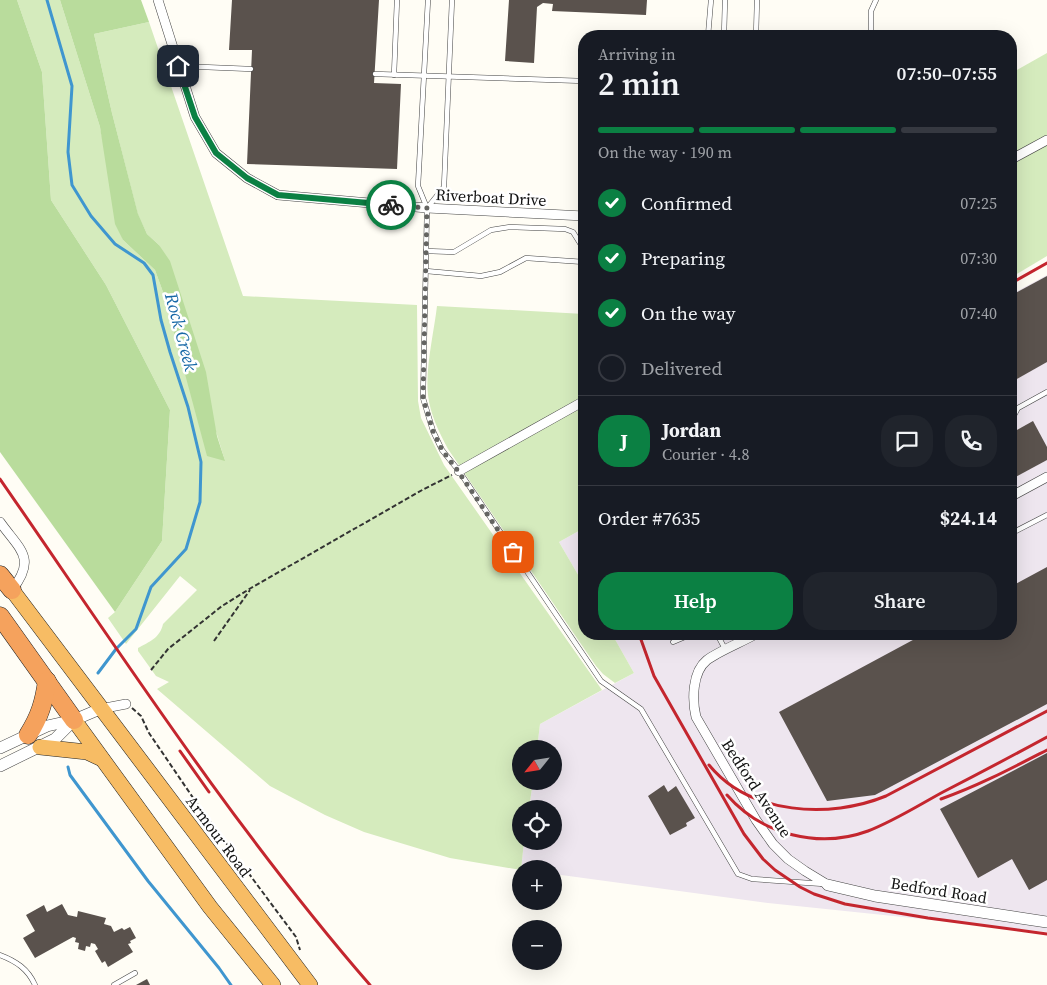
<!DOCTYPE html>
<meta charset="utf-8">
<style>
:root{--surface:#171b24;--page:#20242c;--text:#f1f3f6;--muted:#9ea1a6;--line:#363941;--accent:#0b8043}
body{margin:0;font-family:"Source Serif 4",serif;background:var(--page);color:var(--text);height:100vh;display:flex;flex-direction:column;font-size:19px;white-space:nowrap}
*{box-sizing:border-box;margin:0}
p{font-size:16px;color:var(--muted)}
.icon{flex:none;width:28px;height:28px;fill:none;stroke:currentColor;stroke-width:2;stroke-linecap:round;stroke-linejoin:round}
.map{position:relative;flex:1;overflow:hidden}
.drawer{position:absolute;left:578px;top:30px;width:439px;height:610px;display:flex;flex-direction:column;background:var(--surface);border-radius:20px;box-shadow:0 5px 20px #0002}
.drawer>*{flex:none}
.needle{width:32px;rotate:240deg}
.fabs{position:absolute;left:512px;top:740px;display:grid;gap:10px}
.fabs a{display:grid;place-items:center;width:50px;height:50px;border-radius:50%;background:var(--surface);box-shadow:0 5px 20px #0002;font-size:25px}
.pin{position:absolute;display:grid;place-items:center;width:42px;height:42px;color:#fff;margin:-21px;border-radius:10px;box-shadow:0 2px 8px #0006}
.courier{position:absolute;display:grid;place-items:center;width:50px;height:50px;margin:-25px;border:4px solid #0b8043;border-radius:50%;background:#fff;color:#222;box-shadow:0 1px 6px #0007}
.headline em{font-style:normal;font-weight:600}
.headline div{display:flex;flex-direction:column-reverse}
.headline{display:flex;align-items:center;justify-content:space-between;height:85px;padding:0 20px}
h1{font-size:32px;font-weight:600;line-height:38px}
.bar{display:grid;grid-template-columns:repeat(4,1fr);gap:8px 5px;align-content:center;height:60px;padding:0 20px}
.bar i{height:6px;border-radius:4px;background:var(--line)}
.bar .on{background:var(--accent)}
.bar p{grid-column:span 4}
.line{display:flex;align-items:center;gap:12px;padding:0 20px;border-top:1px solid var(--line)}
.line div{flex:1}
.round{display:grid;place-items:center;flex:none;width:52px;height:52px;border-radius:20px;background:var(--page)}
ol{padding:0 20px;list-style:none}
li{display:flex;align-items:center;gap:15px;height:55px}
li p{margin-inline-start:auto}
li .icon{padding:5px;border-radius:50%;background:var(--accent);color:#fff;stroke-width:4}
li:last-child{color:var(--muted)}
li i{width:28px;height:28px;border:2px solid var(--line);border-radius:50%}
.primary-button{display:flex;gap:10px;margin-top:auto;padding:10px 20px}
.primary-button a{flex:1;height:58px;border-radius:20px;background:var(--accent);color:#fff;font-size:20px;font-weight:600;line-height:58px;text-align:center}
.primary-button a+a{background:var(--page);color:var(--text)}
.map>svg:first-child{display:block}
</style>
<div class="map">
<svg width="1047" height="985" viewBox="0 0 1047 985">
<rect width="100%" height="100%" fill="#fffdf5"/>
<g fill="#eee6ef">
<polygon points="1047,275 1047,932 768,903 554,874 554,869 521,869 521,870 524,841 554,841 554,809 529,809 533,781 554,781 554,749 537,749 540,724 634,673 612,634 1010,634 1010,295"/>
<polygon points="584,528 584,585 559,542"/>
</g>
<g fill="#d5ebbd">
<path d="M17,0H60L100,127L123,240L155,270L225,461L159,245L147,234L138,215L112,113L94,34L149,22L243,296L417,305L418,401L421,418L444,465L602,690L540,724L537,749H521V781H533L529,809H521V841H524L521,870L450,858L364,832L325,815L270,786L157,689L169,682L156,676L138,651V648C149,642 160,638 163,624L197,590L180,576L126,644L108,618L115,612L162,541L170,410L106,285L51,200L42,72Z"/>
<polygon points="1047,53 1047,256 1010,278 1010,74"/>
<path d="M437,306L584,314V528L559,542L584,585V634H612L634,673L615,683L603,674L596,666L448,449C439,432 430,414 428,395C425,369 434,332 437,306Z"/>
</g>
<g fill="#b9dc9c">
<polygon points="0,0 17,0 42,72 51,200 106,285 170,410 162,541 115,612 0,452"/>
<polygon points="60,0 141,0 149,22 94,34 112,113 138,214 147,234 159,245 170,261 206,372 217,436 225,461 207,456 163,292 155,270 123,240 115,224 100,127"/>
</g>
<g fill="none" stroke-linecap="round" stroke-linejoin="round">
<g stroke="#3f96cf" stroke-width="3">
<polyline points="47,0 72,86 68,152 72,185 91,216 115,244 144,263 153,275 161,320 170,352 188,407 201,462 200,502 186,549 151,587 136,629 116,649 98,673"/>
<polyline points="68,767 70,775 148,881 219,968 231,985"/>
</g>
</g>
<g fill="#5a524d">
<polygon points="232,0 379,0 374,83 401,84 397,169 247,164 252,50 229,50"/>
<polygon points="509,0 647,0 646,15 552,11 553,4 543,3 537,7 534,63 505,61"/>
<polygon points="1047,276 1047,362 1010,383 1010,296"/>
<polygon points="1033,421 1047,447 1047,460 1010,480 1010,434"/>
<polygon points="1047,567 1047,704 875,795 827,801 779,712 924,634 1010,634 1010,587"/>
<polygon points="1047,753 1047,880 1029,890 1012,859 978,878 940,809"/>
<polygon points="664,785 668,792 676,786 695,818 686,823 687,826 670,835 648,796"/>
<polygon points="62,904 68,915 77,917 78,911 106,918 104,924 111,926 114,932 122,928 124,930 130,927 136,938 130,941 131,943 128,944 133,952 108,967 105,961 102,963 95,951 98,949 95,944 91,943 90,947 86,946 85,951 78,949 79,943 75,942 76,938 73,937 35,958 23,938 35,931 26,915 44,905 47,912"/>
<polygon points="147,979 150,985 136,985"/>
</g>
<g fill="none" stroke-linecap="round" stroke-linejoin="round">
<defs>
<g id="service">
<polyline points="428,0 418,186 427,208 423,398 433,431 442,450 459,471 601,681 641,709 738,874 752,879 824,884"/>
<polyline points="708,36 711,0"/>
<polyline points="724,36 725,0"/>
<polyline points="756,36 757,0"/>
<polyline points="871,36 871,11 876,0"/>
<polyline points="178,66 251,69"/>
<polyline points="375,74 584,81"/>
<polyline points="394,75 397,0"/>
<polyline points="428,207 444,187 452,0"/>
<polyline points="426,251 454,252 491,230 510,227 565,229 573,232 583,248 583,262"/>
<polyline points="426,271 481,276 500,272 526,258 584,262"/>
<polyline points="1010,423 1018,408 1047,392"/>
<polyline points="1010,534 1047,515"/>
<polyline points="717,634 725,649"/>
<polyline points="808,634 809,636 819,634"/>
<polyline points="673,642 692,634"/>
<path d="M0,955C16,961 28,969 35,985"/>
<polyline points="114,985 135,973"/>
</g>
<g id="minor">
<polyline points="158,0 195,117 216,153 247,178 278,195 427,208 584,216"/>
<polyline points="1010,160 1047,140"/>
<polyline points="459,471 584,401"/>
<polyline points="1010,497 1047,477"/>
<path d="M0,522C20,550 37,558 12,590"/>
<path d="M756,634C742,642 719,651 707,660C692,672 692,700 696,717L756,820L773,844L788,859L805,871L828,885"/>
<polyline points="100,709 126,704"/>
</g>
<g id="tertiary">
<polyline points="0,748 47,726 74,720 100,709"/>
<polyline points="0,766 55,739 74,720"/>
<polyline points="828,885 875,896 1047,922"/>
</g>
<g id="trunk">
<polyline points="12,590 310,985"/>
<polyline points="74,720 210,907 273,985"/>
<polyline points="40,747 87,752 102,759"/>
</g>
<g id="motorway">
<polyline points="0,575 12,590"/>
<polyline points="0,616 74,720"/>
<path d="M28,735C40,716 44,702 47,681"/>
</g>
</defs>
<use href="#service" stroke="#444" stroke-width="5.5"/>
<use href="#minor" stroke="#444" stroke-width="10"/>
<use href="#tertiary" stroke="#444" stroke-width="12"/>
<use href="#trunk" stroke="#222" stroke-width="16"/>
<use href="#motorway" stroke="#222" stroke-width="19"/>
<g stroke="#333" stroke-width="2" stroke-dasharray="5 2.5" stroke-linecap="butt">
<polyline points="214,641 250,590"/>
<polyline points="151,670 168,649 222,606 251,588 424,489 452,475"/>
<polyline points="132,708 141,716 149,733 200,808 296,937 300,950"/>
</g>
<use href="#service" stroke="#fff" stroke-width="4.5"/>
<use href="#minor" stroke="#fff" stroke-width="9"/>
<use href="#tertiary" stroke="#fff" stroke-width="11"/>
<use href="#trunk" stroke="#f7bc64" stroke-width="15"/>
<use href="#motorway" stroke="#f5a25d" stroke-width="18"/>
<g stroke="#c4262e" stroke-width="3">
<polyline points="1010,284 1047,263"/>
<path d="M0,479C119,651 233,827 370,985"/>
<polyline points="639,634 654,676 744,834 763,859 775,870 800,887 814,894 845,904 928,918 1047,934"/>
<polyline points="180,751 209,792"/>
<path d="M709,765C750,815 830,819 886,796L1047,711"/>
<path d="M727,795C762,835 819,849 868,831C894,821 919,805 943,792C978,774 1012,756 1047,737"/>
<path d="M941,799C978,786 1012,768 1047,750"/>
</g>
</g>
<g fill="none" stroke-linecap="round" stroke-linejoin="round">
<polyline stroke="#646461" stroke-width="5" stroke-dasharray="0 9" points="391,205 427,208 423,398 433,431 442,450 458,471 513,552"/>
<polyline stroke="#0b8043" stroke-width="6" points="178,66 195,117 216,153 247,178 278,195 391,205"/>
</g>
<g text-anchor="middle" stroke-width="5" stroke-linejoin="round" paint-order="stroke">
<g font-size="16" fill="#111" stroke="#fff">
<text transform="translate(491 197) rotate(3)" y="6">Riverboat Drive</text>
<text transform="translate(757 788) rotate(57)" y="6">Bedford Avenue</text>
<text transform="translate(219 836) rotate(53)" y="6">Armour Road</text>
<text transform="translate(939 890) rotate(9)" y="6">Bedford Road</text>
</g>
<g font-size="18" font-style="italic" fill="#1768a6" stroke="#fff">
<text transform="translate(181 332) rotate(75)" y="6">Rock Creek</text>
</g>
</g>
</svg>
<div class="fabs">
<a><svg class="needle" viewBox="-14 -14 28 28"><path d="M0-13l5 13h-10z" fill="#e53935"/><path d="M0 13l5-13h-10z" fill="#9ea1a6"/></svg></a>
<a><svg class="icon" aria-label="locate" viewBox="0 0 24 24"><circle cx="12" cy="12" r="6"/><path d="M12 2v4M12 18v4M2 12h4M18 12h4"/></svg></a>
<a>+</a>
<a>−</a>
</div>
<div class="pin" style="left:513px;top:552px;background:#ea580c"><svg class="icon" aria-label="bag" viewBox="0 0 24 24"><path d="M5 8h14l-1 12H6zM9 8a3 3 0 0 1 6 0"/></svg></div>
<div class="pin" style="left:178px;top:66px;background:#1f2937"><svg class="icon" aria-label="home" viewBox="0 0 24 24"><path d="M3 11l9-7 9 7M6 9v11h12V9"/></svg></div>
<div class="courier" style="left:391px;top:205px"><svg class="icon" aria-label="bike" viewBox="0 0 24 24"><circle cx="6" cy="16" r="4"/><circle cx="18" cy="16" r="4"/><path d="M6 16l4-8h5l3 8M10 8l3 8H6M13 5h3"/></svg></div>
<section class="drawer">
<div class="headline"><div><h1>2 min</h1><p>Arriving in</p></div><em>07:50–07:55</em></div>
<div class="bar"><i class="on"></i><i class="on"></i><i class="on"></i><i></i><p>On the way · 190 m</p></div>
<ol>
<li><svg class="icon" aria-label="check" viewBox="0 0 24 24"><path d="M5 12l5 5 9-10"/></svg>Confirmed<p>07:25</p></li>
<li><svg class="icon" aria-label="check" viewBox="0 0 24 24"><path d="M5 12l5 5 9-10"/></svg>Preparing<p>07:30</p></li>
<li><svg class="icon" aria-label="check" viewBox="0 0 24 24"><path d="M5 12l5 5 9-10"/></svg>On the way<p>07:40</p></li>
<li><i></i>Delivered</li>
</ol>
<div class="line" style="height:90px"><b class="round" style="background:var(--accent);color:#fff">J</b><div><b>Jordan</b><p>Courier · 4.8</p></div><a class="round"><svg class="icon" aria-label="chat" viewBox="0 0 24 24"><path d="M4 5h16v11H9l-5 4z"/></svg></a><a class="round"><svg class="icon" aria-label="phone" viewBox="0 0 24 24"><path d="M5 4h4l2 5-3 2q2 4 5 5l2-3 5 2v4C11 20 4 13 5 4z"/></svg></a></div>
<div class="line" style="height:65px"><div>Order #7635</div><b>$24.14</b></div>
<div class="primary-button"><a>Help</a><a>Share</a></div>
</section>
</div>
